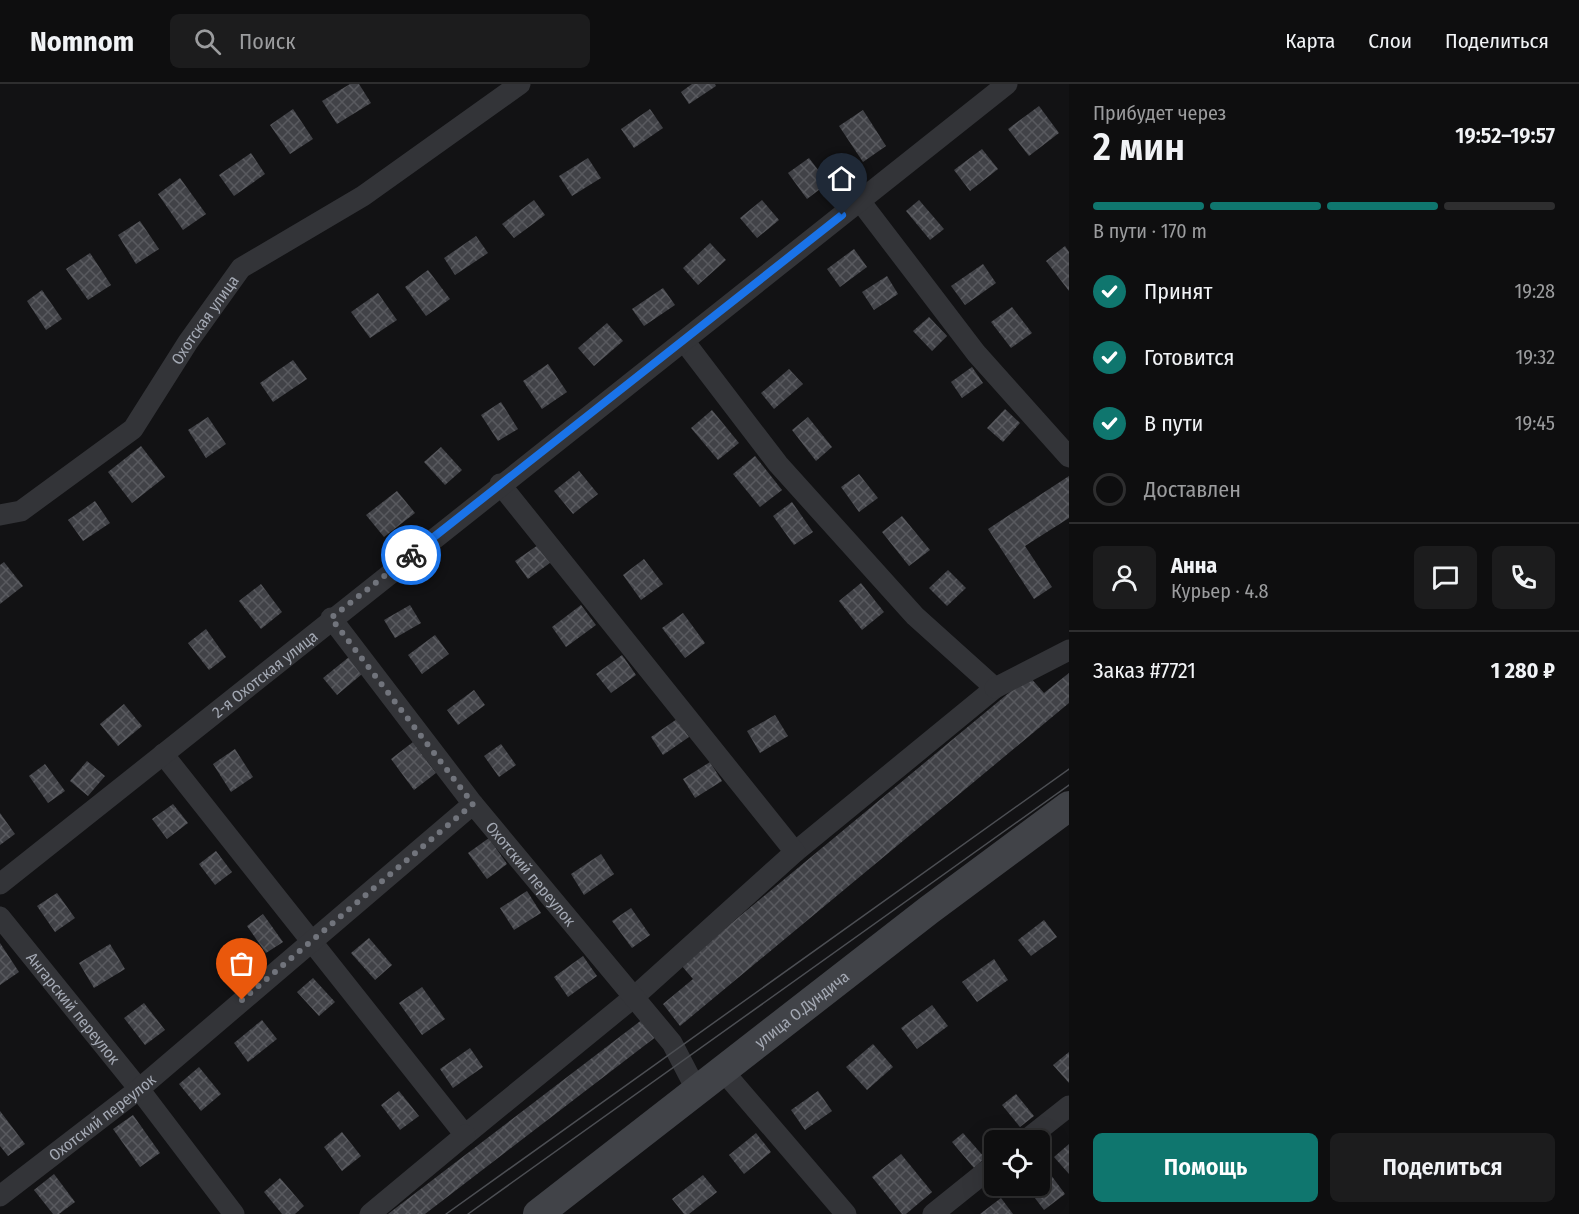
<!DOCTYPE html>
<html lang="ru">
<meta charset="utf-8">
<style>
:root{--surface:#0e0e0f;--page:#1c1c1d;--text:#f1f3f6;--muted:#9b9c9e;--line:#2e2e2f;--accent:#0f766e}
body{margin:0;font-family:"Fira Sans Condensed",sans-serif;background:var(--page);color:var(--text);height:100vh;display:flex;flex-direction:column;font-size:22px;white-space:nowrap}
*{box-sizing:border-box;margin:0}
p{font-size:20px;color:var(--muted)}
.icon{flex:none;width:33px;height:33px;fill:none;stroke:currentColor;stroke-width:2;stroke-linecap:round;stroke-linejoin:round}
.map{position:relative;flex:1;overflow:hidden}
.side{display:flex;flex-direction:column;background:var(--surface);width:510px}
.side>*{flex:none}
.buttons{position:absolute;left:984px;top:1046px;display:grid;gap:12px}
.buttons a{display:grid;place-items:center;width:66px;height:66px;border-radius:9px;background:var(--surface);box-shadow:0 6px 24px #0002,0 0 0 2px var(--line);font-size:30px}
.pin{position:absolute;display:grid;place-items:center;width:51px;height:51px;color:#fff;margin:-62px -26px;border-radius:50% 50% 50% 0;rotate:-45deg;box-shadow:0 0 6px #0007}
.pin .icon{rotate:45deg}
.courier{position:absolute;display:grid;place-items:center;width:60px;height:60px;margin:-30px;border:4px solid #1a73e8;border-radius:50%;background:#fff;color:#222;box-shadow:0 2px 8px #0007}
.summary em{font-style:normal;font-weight:600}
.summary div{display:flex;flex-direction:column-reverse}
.summary{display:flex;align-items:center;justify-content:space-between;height:102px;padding:0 24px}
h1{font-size:39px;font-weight:600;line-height:45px}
.bar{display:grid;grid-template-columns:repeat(4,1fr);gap:9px 6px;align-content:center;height:72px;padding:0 24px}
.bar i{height:8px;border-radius:4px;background:var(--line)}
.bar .active{background:var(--accent)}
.bar p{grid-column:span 4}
.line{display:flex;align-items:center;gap:15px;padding:0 24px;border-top:2px solid var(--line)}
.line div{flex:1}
.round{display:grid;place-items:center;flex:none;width:63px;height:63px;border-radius:9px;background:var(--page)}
ol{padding:0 24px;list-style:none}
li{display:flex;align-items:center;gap:18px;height:66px}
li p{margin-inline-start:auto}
li .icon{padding:6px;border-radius:50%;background:var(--accent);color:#fff;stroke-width:4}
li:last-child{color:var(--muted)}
li i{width:33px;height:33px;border:3px solid var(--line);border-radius:50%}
.button{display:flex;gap:12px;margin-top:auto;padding:12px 24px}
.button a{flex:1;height:69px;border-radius:9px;background:var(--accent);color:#fff;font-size:24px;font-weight:600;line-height:69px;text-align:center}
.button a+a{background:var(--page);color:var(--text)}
header{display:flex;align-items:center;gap:36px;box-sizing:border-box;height:84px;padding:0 30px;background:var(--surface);border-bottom:2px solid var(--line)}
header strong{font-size:28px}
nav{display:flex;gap:33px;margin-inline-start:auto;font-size:21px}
.search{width:420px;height:54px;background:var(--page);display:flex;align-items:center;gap:15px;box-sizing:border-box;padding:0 21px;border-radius:9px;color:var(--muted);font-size:22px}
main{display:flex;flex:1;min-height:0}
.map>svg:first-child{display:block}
</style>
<header>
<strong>Nomnom</strong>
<div class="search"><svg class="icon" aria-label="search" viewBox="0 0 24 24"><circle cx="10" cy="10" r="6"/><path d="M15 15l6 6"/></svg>Поиск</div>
<nav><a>Карта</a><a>Слои</a><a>Поделиться</a></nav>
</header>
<main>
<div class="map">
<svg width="1069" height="1130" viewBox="0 0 1069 1130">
<defs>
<pattern id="building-cross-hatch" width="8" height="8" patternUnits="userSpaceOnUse" patternTransform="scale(1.5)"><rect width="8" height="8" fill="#414247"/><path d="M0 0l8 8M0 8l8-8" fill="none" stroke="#595a5f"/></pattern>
</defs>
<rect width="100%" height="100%" fill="#121214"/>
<g fill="url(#building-cross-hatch)">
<polygon points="350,0 359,0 371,19 337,40 322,17"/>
<polygon points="692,0 715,0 716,2 689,20 681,8"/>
<polygon points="1039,22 1059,49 1029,72 1008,45"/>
<polygon points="293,25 313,55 290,70 270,41"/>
<polygon points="650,25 663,44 634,64 621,45"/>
<polygon points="863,26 886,62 863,78 839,42"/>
<polygon points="982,65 998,85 970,107 954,86"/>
<polygon points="251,69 265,90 234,112 219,91"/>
<polygon points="588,74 601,94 572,112 559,92"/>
<polygon points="809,74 828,99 807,115 788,89"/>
<polygon points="180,94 206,130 183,146 158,110"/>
<polygon points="534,116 545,131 514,154 502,140"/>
<polygon points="762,116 779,136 757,154 740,134"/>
<polygon points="919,116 944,145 930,156 906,127"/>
<polygon points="140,137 159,165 136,180 118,151"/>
<polygon points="476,152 488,169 455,191 444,174"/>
<polygon points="710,159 726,176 698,201 683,184"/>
<polygon points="1065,162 1069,168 1069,207 1046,177"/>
<polygon points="854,165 867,183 840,203 827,185"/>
<polygon points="90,169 111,201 88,216 66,185"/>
<polygon points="983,180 996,199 965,221 951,202"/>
<polygon points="428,186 450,215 426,232 405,203"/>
<polygon points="887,192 898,210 874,226 862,208"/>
<polygon points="663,204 675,221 644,242 632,225"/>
<polygon points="42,206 62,235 46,246 27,217"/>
<polygon points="378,209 397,236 370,254 351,228"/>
<polygon points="1012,223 1032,249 1011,264 991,238"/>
<polygon points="929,233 947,252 932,267 913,247"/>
<polygon points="607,239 623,257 594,282 578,264"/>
<polygon points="293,276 307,295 273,318 260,299"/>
<polygon points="548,280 567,308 542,325 523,297"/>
<polygon points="972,283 983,299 962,314 951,298"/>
<polygon points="789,285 803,300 774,325 761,309"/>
<polygon points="501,318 518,345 498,357 481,331"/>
<polygon points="1005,325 1020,339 1003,358 987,344"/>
<polygon points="712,326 739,359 718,376 691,344"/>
<polygon points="208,333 226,360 206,374 188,346"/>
<polygon points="808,333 832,363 816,377 792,346"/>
<polygon points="141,362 165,393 132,419 108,388"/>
<polygon points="441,363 462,386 445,401 424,378"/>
<polygon points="755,372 782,406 760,423 733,390"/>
<polygon points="579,387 598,410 573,430 554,407"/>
<polygon points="859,390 878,414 859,428 841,403"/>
<polygon points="1069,392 1069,434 1025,462 1052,503 1034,515 988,445"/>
<polygon points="397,407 415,429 384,453 366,431"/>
<polygon points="95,417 110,439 83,457 68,436"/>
<polygon points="792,418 813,448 794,461 773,432"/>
<polygon points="902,432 930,466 909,482 882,448"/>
<polygon points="541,459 554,476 528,495 515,477"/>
<polygon points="644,475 663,500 641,516 623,491"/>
<polygon points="4,478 23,502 0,520 0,481"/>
<polygon points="948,486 966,504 947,522 929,504"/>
<polygon points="861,499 884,528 862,546 839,517"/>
<polygon points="261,500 282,528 261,545 239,517"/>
<polygon points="410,521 421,539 395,554 384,536"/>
<polygon points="581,521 596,541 566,563 552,543"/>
<polygon points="683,529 705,559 685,574 662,544"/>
<polygon points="206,545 226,573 209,586 188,559"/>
<polygon points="435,551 449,570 422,590 408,571"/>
<polygon points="622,571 636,591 611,609 596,590"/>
<polygon points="349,573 362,590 337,611 323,594"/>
<polygon points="1069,589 1069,619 680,942 663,920 693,895 681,881 1029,592 1044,609"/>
<polygon points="474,606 485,621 458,641 447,626"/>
<polygon points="124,620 142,642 118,662 100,640"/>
<polygon points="775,631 788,652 760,669 747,647"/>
<polygon points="677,635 689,653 663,671 651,653"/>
<polygon points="413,658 436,689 414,706 391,675"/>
<polygon points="501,660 516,681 499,693 484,672"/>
<polygon points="235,665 253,693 231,708 213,680"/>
<polygon points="87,677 105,692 88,712 70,697"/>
<polygon points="710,678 722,697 695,714 683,695"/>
<polygon points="45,680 65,707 48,719 29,692"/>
<polygon points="173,720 188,739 167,755 152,735"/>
<polygon points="0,729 15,750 0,761"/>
<polygon points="489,754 507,780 487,795 468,769"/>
<polygon points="216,767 232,788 215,801 199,780"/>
<polygon points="601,770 614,790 584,811 571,790"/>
<polygon points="527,807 541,829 514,846 500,824"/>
<polygon points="57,809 75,834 55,848 37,822"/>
<polygon points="631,824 650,851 632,864 612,837"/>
<polygon points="263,830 283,858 266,869 247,842"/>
<polygon points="1044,836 1057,853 1031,872 1018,856"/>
<polygon points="369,854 392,881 375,896 351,869"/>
<polygon points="0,859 19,888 0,901"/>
<polygon points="110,860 125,885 94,904 79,879"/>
<polygon points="583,872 597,892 568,913 554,893"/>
<polygon points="994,875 1008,896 977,918 962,898"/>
<polygon points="313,894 335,918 319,932 297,908"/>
<polygon points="422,903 445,935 422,951 399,919"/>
<polygon points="144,919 165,946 145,961 124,934"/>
<polygon points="932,921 948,942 917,965 901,944"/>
<polygon points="643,935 657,952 425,1130 388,1130"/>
<polygon points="262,936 277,955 248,978 234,959"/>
<polygon points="873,960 893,983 867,1006 846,983"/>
<polygon points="470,964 483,983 453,1004 440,985"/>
<polygon points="1069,968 1069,999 1053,981"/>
<polygon points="199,983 221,1010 201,1027 179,1000"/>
<polygon points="399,1007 419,1032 400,1046 381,1021"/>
<polygon points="818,1007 832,1027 805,1046 791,1026"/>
<polygon points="1016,1010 1034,1032 1020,1043 1002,1021"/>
<polygon points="0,1027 25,1060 8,1072 0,1062"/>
<polygon points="133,1031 160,1069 140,1083 113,1045"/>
<polygon points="342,1048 361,1072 342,1087 324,1063"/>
<polygon points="756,1049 771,1068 744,1090 729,1071"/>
<polygon points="963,1049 985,1074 974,1084 952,1058"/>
<polygon points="1069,1060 1069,1090 1054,1073"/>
<polygon points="901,1070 932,1108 906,1130 902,1130 872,1093"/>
<polygon points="1045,1083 1065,1110 1044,1126 1025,1101 1040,1101 1040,1087"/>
<polygon points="54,1090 75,1118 59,1130 53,1130 34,1106"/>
<polygon points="703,1091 717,1108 689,1130 684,1130 672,1115"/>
<polygon points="280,1094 304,1122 295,1130 282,1130 264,1108"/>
<polygon points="1001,1114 1013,1130 980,1130"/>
</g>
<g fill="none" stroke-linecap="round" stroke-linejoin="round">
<g stroke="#333438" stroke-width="21">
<polyline points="860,117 976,269 1069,373"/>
<polyline points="684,257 778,380 915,532 995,604 795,768"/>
<path id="s1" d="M0,431L21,427L133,345L188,258L241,184L363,112L520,0"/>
<polyline points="331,534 473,720"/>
<polyline points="995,604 1069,566"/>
<polyline points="163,670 465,1051 634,913 795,768 500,400"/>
<path id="s2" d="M0,800L1007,0"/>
<path id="s3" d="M0,833L139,1005L234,1130"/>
<polyline points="724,988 846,1130"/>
<polyline points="1026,1056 1069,1022"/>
<path id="s4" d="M0,1112L139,1005L473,720L672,959L696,1005"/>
<polyline points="370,1130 465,1051"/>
<polyline points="933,1130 994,1081"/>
</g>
<path stroke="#414348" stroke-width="30" id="s5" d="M538,1130L929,826L1069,722"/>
<g stroke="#4c4e53" stroke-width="1.5">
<polyline points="446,1130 1069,685"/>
<polyline points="468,1130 1069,701"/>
</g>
</g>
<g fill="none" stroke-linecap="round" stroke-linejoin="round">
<polyline stroke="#71747c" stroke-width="6" stroke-dasharray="0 10.8" points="242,916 473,720 331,534 411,471"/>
<polyline stroke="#1a73e8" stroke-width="8" points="411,471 842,131"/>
</g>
<g text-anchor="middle" stroke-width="4.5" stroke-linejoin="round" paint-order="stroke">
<g font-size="16" fill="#a4a9b4" stroke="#0d0d0f">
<text dy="6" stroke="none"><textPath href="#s1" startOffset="291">Охотская улица</textPath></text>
<text dy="6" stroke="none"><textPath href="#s2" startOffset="338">2-я Охотская улица</textPath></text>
<text dy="6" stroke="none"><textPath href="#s4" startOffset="705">Охотский переулок</textPath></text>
<text dy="6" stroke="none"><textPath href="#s3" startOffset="117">Ангарский переулок</textPath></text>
<text dy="6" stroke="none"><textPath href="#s5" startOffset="334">улица О.Дундича</textPath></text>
<text dy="6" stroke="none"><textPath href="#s4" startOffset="129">Охотский переулок</textPath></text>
</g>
</g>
</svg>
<div class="buttons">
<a><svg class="icon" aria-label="locate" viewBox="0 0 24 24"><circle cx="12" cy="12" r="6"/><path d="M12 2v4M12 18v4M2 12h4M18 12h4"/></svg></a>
</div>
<div class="pin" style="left:242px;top:916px;background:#ea580c"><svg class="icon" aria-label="bag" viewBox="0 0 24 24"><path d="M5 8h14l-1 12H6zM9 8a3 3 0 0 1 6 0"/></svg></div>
<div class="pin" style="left:842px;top:131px;background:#1f2937"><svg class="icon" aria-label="home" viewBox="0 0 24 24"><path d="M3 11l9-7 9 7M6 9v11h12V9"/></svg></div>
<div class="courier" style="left:411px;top:471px"><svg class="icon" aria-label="bike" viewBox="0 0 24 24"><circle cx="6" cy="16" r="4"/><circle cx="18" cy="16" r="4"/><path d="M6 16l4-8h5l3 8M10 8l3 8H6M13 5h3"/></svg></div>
</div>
<section class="side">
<div class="summary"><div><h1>2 мин</h1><p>Прибудет через</p></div><em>19:52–19:57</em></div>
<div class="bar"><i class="active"></i><i class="active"></i><i class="active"></i><i></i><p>В пути · 170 m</p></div>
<ol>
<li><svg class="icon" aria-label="check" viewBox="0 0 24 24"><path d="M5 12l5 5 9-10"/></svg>Принят<p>19:28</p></li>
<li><svg class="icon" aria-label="check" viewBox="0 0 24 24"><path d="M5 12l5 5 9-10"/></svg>Готовится<p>19:32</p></li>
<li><svg class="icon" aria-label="check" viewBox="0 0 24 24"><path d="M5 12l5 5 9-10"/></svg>В пути<p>19:45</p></li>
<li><i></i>Доставлен</li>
</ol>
<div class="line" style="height:108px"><a class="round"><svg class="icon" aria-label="person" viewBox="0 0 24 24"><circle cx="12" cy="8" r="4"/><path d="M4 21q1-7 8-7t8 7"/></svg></a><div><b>Анна</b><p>Курьер · 4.8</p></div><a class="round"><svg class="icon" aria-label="chat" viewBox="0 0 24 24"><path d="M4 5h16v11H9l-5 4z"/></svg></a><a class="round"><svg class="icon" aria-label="phone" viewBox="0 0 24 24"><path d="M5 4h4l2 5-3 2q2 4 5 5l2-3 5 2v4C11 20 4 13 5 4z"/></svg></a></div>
<div class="line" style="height:78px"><div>Заказ #7721</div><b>1 280 ₽</b></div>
<div class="button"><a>Помощь</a><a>Поделиться</a></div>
</section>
</main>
